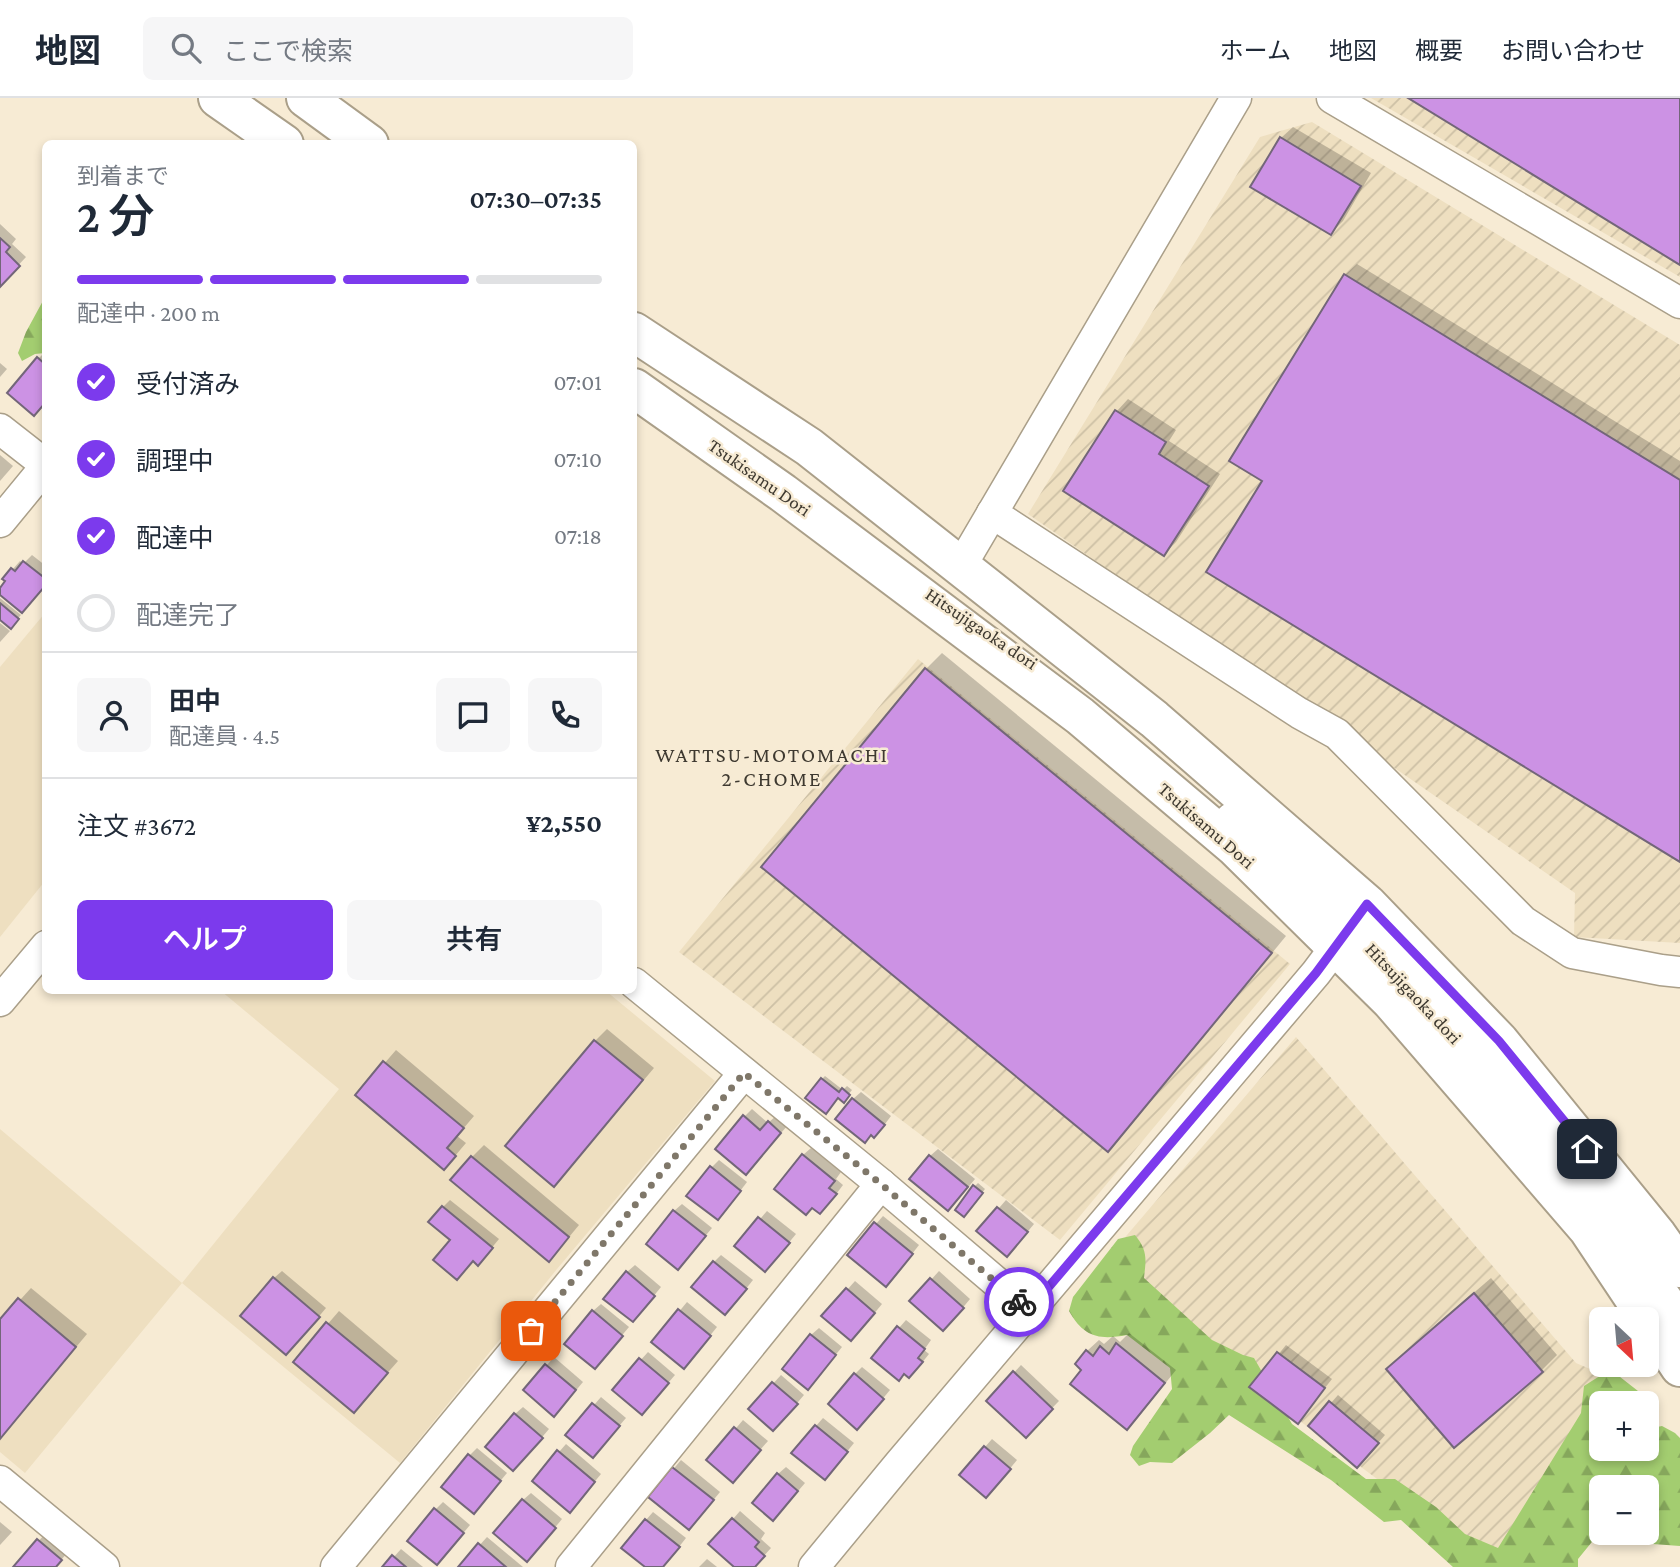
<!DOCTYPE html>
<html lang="ja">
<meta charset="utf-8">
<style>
:root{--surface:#fff;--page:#f6f6f7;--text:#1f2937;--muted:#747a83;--line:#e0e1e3;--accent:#7c3aed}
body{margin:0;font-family:"Crimson Pro","Noto Sans JP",serif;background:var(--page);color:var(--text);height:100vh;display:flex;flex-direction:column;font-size:26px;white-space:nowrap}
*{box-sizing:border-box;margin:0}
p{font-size:23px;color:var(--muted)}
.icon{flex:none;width:38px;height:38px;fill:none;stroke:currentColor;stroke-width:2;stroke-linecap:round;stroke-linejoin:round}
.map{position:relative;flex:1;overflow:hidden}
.sheet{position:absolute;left:42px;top:42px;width:595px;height:854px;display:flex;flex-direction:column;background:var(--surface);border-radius:10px;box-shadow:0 4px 10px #0003}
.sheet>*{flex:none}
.needle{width:46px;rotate:154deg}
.tools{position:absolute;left:1589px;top:1209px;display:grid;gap:14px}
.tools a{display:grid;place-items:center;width:70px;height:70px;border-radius:10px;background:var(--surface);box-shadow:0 4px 10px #0003;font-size:35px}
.pin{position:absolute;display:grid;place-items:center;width:60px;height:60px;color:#fff;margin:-30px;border-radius:14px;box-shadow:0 4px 10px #0006}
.courier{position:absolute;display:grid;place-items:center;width:70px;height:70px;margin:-35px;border:5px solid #7c3aed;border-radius:50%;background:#fff;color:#222;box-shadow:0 2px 9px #0007}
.overview em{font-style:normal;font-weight:600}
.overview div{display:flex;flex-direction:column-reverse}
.overview{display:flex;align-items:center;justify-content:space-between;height:119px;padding:0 35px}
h1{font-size:46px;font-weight:600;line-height:52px}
.bar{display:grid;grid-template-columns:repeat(4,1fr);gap:10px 7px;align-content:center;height:84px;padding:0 35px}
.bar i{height:9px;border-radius:5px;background:var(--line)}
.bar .on{background:var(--accent)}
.bar p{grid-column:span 4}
.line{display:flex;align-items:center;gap:18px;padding:0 35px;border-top:2px solid var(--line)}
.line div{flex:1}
.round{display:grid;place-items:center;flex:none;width:74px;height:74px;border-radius:10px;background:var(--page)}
ol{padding:0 35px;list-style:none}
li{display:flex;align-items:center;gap:21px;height:77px}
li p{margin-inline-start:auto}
li .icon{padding:7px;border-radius:50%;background:var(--accent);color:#fff;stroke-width:4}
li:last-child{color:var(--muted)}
li i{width:38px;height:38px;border:4px solid var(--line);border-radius:50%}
.action{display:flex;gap:14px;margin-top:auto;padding:14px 35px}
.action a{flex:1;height:80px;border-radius:10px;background:var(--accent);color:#fff;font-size:28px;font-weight:600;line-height:80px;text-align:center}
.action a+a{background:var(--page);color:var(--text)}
header{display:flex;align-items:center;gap:42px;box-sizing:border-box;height:98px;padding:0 35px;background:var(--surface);border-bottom:2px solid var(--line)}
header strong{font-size:33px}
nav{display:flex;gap:38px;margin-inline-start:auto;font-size:24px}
.search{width:490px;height:63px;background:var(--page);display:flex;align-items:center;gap:18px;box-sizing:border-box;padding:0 24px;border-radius:10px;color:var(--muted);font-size:26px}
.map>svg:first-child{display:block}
</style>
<header>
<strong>地図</strong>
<div class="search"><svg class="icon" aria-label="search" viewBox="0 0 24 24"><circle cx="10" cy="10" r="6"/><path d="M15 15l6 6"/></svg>ここで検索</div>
<nav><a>ホーム</a><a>地図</a><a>概要</a><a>お問い合わせ</a></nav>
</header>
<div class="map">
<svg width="1680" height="1469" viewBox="0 0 1680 1469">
<defs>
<pattern id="industrial-furrows" width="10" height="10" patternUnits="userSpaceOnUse" patternTransform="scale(1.75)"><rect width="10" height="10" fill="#eedfc0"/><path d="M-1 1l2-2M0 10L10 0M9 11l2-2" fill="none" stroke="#cdc0a5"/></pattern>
<pattern id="forest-firs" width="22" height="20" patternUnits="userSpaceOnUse" patternTransform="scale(1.75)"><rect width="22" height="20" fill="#a3cd70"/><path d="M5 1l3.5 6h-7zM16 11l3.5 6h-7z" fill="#86a75c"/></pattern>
</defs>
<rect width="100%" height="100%" fill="#f7ebd4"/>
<g fill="#eedfc0">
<polygon points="45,515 45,783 0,839 0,569"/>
<polygon points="221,893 606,893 715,983 557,1171 400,1365 182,1185 25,1375 0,1354 0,1031 182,1185 339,991"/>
</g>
<g fill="url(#industrial-furrows)">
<polygon points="1371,0 1680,0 1680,179"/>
<polygon points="1312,24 1680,247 1680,845 1574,839 1575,795 1028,416 1260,39"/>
<polygon points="918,561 1290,866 1060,1142 679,854"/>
<polygon points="1296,939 1576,1265 1590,1271 1620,1301 1601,1306 1494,1469 1098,1171"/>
</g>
<g fill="url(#forest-firs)">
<polygon points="45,199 45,255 35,256 22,263 18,255 26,234"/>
<path d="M1135,1137C1148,1153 1146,1161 1144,1180L1212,1242L1243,1257L1254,1260L1292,1326L1366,1381H1395L1436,1409L1465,1436L1498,1450L1581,1315L1584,1288L1606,1274L1615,1275L1638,1293L1641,1305L1601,1306V1351H1647V1326L1652,1330L1662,1328L1675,1335L1680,1340V1448L1639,1445L1617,1435H1647V1390H1601V1435H1608L1596,1439L1578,1461V1469H1453L1401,1422L1384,1424L1331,1382L1229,1317L1210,1335L1172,1365L1150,1364L1139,1368L1130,1357L1133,1348L1172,1291L1170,1270L1127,1237C1100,1242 1084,1240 1069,1213L1073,1199L1118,1141Z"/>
</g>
<g fill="#0003">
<polygon points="1293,29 1371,75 1343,123 1331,135 1281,40"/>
<polygon points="0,126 16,141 12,146 26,159 0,187"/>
<polygon points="1357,166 1680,363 1680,762 1345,177"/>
<polygon points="46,253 46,303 38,261"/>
<polygon points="0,265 7,271 0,279"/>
<polygon points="1128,301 1176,332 1169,343 1220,376 1176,444 1164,456 1117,313"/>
<polygon points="0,357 13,368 0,383"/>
<polygon points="32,457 46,468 46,486 0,495 8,483 5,480 13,471 20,463 23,466"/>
<polygon points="0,500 21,517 11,528 0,519"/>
<polygon points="0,525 10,533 0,544"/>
<polygon points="942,555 1286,838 1123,1036 1108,1052 763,769 926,571"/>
<polygon points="607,931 654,970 565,1075 508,1048 595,943"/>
<polygon points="396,952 474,1018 457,1038 466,1045 455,1058 357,997"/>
<polygon points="825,978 843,992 847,988 852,992 844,1002 822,981"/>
<polygon points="861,994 891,1018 882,1030 853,1001"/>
<polygon points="752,1011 768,1025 777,1017 788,1027 753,1067 744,1019"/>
<polygon points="484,1047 579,1127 560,1150 472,1059"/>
<polygon points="811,1050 841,1074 836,1081 843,1087 828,1107 803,1057"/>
<polygon points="938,1051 975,1081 956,1104 930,1058"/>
<polygon points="719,1062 747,1084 725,1113 711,1070"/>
<polygon points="978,1085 985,1091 967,1114 974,1089"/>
<polygon points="450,1102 499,1141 485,1158 452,1142 443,1109"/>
<polygon points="1006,1102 1034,1126 1015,1149 979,1133"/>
<polygon points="682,1106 712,1130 685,1162 674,1113"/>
<polygon points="767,1113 796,1136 773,1164 737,1148"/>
<polygon points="883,1118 919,1147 894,1179 876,1126"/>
<polygon points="721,1157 753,1182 733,1207 714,1164"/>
<polygon points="635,1167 661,1189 640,1215 627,1174"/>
<polygon points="282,1173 326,1210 294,1248 274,1180"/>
<polygon points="939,1173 970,1201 951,1224 912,1203"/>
<polygon points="1491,1180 1557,1257 1541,1273 1388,1271 1404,1255"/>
<polygon points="855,1183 882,1206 859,1234 824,1218"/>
<polygon points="31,1190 87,1236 11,1327 0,1338 0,1224"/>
<polygon points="687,1204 717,1229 691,1261 654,1244"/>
<polygon points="601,1206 629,1229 602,1261 593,1213"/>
<polygon points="339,1213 398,1263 354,1313 295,1264"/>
<polygon points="906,1222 931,1242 924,1252 929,1256 917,1271 899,1230"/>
<polygon points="819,1230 842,1249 815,1282 811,1237"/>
<polygon points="1129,1235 1176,1272 1139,1318 1127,1330 1084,1272 1087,1253 1099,1242 1104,1246 1113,1238 1120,1244"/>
<polygon points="1286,1247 1332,1281 1298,1324 1252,1289"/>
<polygon points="648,1254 675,1277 649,1307 614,1292"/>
<polygon points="554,1259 583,1284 562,1309 525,1292"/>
<polygon points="1021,1267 1059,1303 1025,1338 988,1303"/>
<polygon points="862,1269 890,1292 865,1322 855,1276"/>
<polygon points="781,1277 804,1297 781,1324 750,1311"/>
<polygon points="1338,1297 1385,1337 1364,1361 1331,1305"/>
<polygon points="601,1299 626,1320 600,1350 568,1337"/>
<polygon points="523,1309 549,1331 521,1364 515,1316"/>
<polygon points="823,1320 854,1345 832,1372 816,1328"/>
<polygon points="743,1322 768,1343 740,1375 709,1362"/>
<polygon points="992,1341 1017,1362 994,1390 985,1349"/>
<polygon points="566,1346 601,1376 577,1405 559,1354"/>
<polygon points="477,1350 507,1375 481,1406 469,1358"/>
<polygon points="681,1362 720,1394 697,1422 650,1399"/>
<polygon points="786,1369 805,1385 781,1413 778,1376"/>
<polygon points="531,1395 562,1421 535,1454 523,1402"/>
<polygon points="443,1404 470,1427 444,1458 435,1412"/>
<polygon points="740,1413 765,1435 761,1441 771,1450 754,1469 736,1469 733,1421"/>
<polygon points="653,1414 686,1440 663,1469 647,1469 646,1422"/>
<polygon points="0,1424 12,1434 0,1447"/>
<polygon points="46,1435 68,1454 55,1469 15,1469"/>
<polygon points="487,1439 523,1469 460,1469"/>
<polygon points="401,1451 423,1469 385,1469"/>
<polygon points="707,1461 717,1469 699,1469"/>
</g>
<g fill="#cc92e4" stroke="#736679" stroke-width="2">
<polygon points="1408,0 1680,0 1680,167"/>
<polygon points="1280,39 1361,88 1331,137 1250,89"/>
<polygon points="0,140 10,149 6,154 20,168 0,189"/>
<polygon points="1344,176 1680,382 1680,764 1206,474 1262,383 1229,363"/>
<polygon points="37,259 46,267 46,304 34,318 7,295"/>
<polygon points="1115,312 1166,344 1159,356 1209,388 1164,458 1063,393"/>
<polygon points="23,463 46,481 46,487 22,515 0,497 0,490 5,483 2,481 11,470 15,473"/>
<polygon points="0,505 19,521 11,531 0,522"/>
<polygon points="925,570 1272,855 1108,1054 761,769"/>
<polygon points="594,942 643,982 554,1089 505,1048"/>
<polygon points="383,963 464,1030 447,1050 456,1058 444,1072 355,997"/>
<polygon points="821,980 839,994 842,990 850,997 844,1005 838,1000 826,1016 805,1000"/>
<polygon points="852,1000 885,1027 874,1040 871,1037 865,1045 835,1021"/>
<polygon points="743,1017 760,1032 768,1023 781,1035 746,1077 715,1051"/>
<polygon points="802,1056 835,1083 829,1090 837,1096 820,1116 812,1110 806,1117 774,1091"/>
<polygon points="929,1057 968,1089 948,1113 909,1081"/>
<polygon points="471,1058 569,1139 549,1164 450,1082"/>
<polygon points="710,1068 741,1093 718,1122 686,1098"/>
<polygon points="973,1087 983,1095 964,1119 955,1112"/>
<polygon points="442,1108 493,1150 478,1168 473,1163 457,1182 433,1162 450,1142 428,1124"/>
<polygon points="997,1109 1028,1134 1007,1159 976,1133"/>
<polygon points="673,1112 706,1138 678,1172 646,1146"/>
<polygon points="758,1119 790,1145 765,1174 734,1148"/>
<polygon points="874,1124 913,1156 886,1189 847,1157"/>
<polygon points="713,1163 747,1191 725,1217 691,1189"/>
<polygon points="626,1173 655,1198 633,1224 603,1201"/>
<polygon points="273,1179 320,1219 286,1257 240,1218"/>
<polygon points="930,1180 964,1210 943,1233 909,1203"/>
<polygon points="846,1190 875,1215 851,1243 821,1218"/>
<polygon points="1474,1195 1543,1274 1454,1350 1386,1271"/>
<polygon points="18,1200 76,1249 0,1341 0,1221"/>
<polygon points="678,1211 711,1238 684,1271 651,1244"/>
<polygon points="592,1212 623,1238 595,1271 564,1246"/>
<polygon points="326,1224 388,1275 354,1315 293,1264"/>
<polygon points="897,1228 925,1251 918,1260 923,1264 909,1280 904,1276 899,1283 871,1260"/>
<polygon points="810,1236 836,1257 808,1292 782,1271"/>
<polygon points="1116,1245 1165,1285 1127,1332 1070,1286 1081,1272 1075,1266 1086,1252 1093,1258 1100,1248 1109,1256"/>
<polygon points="1277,1254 1325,1290 1298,1326 1249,1289"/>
<polygon points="639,1260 669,1285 642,1317 612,1292"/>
<polygon points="545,1266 576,1292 554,1319 523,1292"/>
<polygon points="1013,1273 1053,1311 1026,1340 986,1303"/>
<polygon points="854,1275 884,1301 857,1332 828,1306"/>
<polygon points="772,1284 798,1306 773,1333 748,1311"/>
<polygon points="1329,1303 1379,1345 1357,1370 1308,1328"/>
<polygon points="592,1305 620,1328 593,1360 565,1337"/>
<polygon points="514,1315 543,1340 513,1373 485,1349"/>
<polygon points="815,1327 848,1354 825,1382 791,1355"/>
<polygon points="734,1329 761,1352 733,1385 706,1362"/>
<polygon points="984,1348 1011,1371 986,1400 959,1377"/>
<polygon points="557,1352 595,1384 570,1415 532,1383"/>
<polygon points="468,1356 501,1383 474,1416 441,1389"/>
<polygon points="672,1369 714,1402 689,1432 648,1399"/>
<polygon points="777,1375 798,1393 773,1423 752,1405"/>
<polygon points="522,1401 556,1430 527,1464 493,1435"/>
<polygon points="434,1410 464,1435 437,1467 407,1443"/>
<polygon points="732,1420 759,1444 755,1449 765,1458 755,1469 734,1469 708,1446"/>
<polygon points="645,1421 680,1449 663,1469 645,1469 621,1450"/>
<polygon points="37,1441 62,1462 56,1469 13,1469"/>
<polygon points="478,1445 506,1469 458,1469"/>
<polygon points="392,1457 406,1469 382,1469"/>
</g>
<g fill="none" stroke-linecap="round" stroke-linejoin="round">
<defs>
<g id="minor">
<polyline points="1332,0 1680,205"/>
<polyline points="0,331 46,367"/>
<polyline points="992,415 1299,615 1337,636 1523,823 1572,855 1661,872 1680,874"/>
<polyline points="0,424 46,368"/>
<polyline points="961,468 1236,0"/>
<polyline points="634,885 881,1086 1029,1212"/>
<polyline points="0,903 46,848"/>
<polyline points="0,1383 104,1469"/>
<polyline points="336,1469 744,975"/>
<polyline points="571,1469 881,1086"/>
<polyline points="814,1469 899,1366 1316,875 1349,831"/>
</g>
<polyline id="major" points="1233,723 1351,829 1397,874 1488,976 1601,1113 1680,1225"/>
<g id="highway">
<polyline points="218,0 284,46"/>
<polyline points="306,0 369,46"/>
<polyline points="634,234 809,349 1154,621 1367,806 1499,943 1657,1137 1680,1170"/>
<polyline points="634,290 783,395 1080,618 1235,749 1391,903 1588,1131 1680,1269"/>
</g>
</defs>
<use href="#minor" stroke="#aa9f89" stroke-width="33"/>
<use href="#major" stroke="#aa9f89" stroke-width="40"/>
<use href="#highway" stroke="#aa9f89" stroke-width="42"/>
<use href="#minor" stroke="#fff" stroke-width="30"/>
<use href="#major" stroke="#fff" stroke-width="37"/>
<use href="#highway" stroke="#fff" stroke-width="38"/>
</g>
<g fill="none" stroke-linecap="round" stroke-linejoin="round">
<polyline stroke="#7f7769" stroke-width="7" stroke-dasharray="0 12.6" points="531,1233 744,975 881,1086 1019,1204"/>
<polyline stroke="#7c3aed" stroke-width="9" points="1019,1204 1029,1212 1316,875 1367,806 1499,943 1587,1051"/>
</g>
<g text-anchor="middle" stroke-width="5" stroke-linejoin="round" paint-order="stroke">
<g font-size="19" fill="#3e3930" stroke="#f7ebd4">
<text transform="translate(760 379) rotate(35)" y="7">Tsukisamu Dori</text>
<text transform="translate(982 530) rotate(34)" y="7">Hitsujigaoka dori</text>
<text transform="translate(1207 727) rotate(41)" y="7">Tsukisamu Dori</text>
<text transform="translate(1414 895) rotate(47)" y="7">Hitsujigaoka dori</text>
</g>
<g font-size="21" letter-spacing="2" fill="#3e3930" stroke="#f7ebd4">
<text x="772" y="664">WATTSU-MOTOMACHI<tspan x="772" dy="24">2-CHOME</tspan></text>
</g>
</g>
</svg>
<div class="tools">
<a><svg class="needle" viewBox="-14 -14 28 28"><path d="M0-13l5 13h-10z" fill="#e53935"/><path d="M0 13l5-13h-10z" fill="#747a83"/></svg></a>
<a>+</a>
<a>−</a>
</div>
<div class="pin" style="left:531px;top:1233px;background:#ea580c"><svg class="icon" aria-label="bag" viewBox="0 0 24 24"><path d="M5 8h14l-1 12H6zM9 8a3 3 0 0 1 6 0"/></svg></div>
<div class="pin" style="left:1587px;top:1051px;background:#1f2937"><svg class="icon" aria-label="home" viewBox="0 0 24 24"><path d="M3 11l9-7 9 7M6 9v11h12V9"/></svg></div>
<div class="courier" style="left:1019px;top:1204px"><svg class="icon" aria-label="bike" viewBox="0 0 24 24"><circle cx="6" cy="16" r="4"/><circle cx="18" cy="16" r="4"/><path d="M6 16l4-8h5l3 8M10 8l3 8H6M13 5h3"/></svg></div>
<section class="sheet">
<div class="overview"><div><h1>2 分</h1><p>到着まで</p></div><em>07:30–07:35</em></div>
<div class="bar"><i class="on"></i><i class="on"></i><i class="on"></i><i></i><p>配達中 · 200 m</p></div>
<ol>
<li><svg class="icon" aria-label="check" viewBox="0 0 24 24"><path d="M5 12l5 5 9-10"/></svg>受付済み<p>07:01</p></li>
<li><svg class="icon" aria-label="check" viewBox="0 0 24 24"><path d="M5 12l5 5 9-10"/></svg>調理中<p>07:10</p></li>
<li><svg class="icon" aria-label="check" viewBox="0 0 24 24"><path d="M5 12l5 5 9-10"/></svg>配達中<p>07:18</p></li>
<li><i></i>配達完了</li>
</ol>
<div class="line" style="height:126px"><a class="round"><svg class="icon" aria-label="person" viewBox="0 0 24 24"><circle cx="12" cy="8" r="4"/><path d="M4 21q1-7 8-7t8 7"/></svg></a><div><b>田中</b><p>配達員 · 4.5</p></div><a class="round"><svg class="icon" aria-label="chat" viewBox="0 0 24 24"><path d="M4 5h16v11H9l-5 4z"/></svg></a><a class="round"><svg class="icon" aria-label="phone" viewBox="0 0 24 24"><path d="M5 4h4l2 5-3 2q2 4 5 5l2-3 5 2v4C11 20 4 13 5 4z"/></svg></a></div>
<div class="line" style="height:91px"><div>注文 #3672</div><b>¥2,550</b></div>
<div class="action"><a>ヘルプ</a><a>共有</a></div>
</section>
</div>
